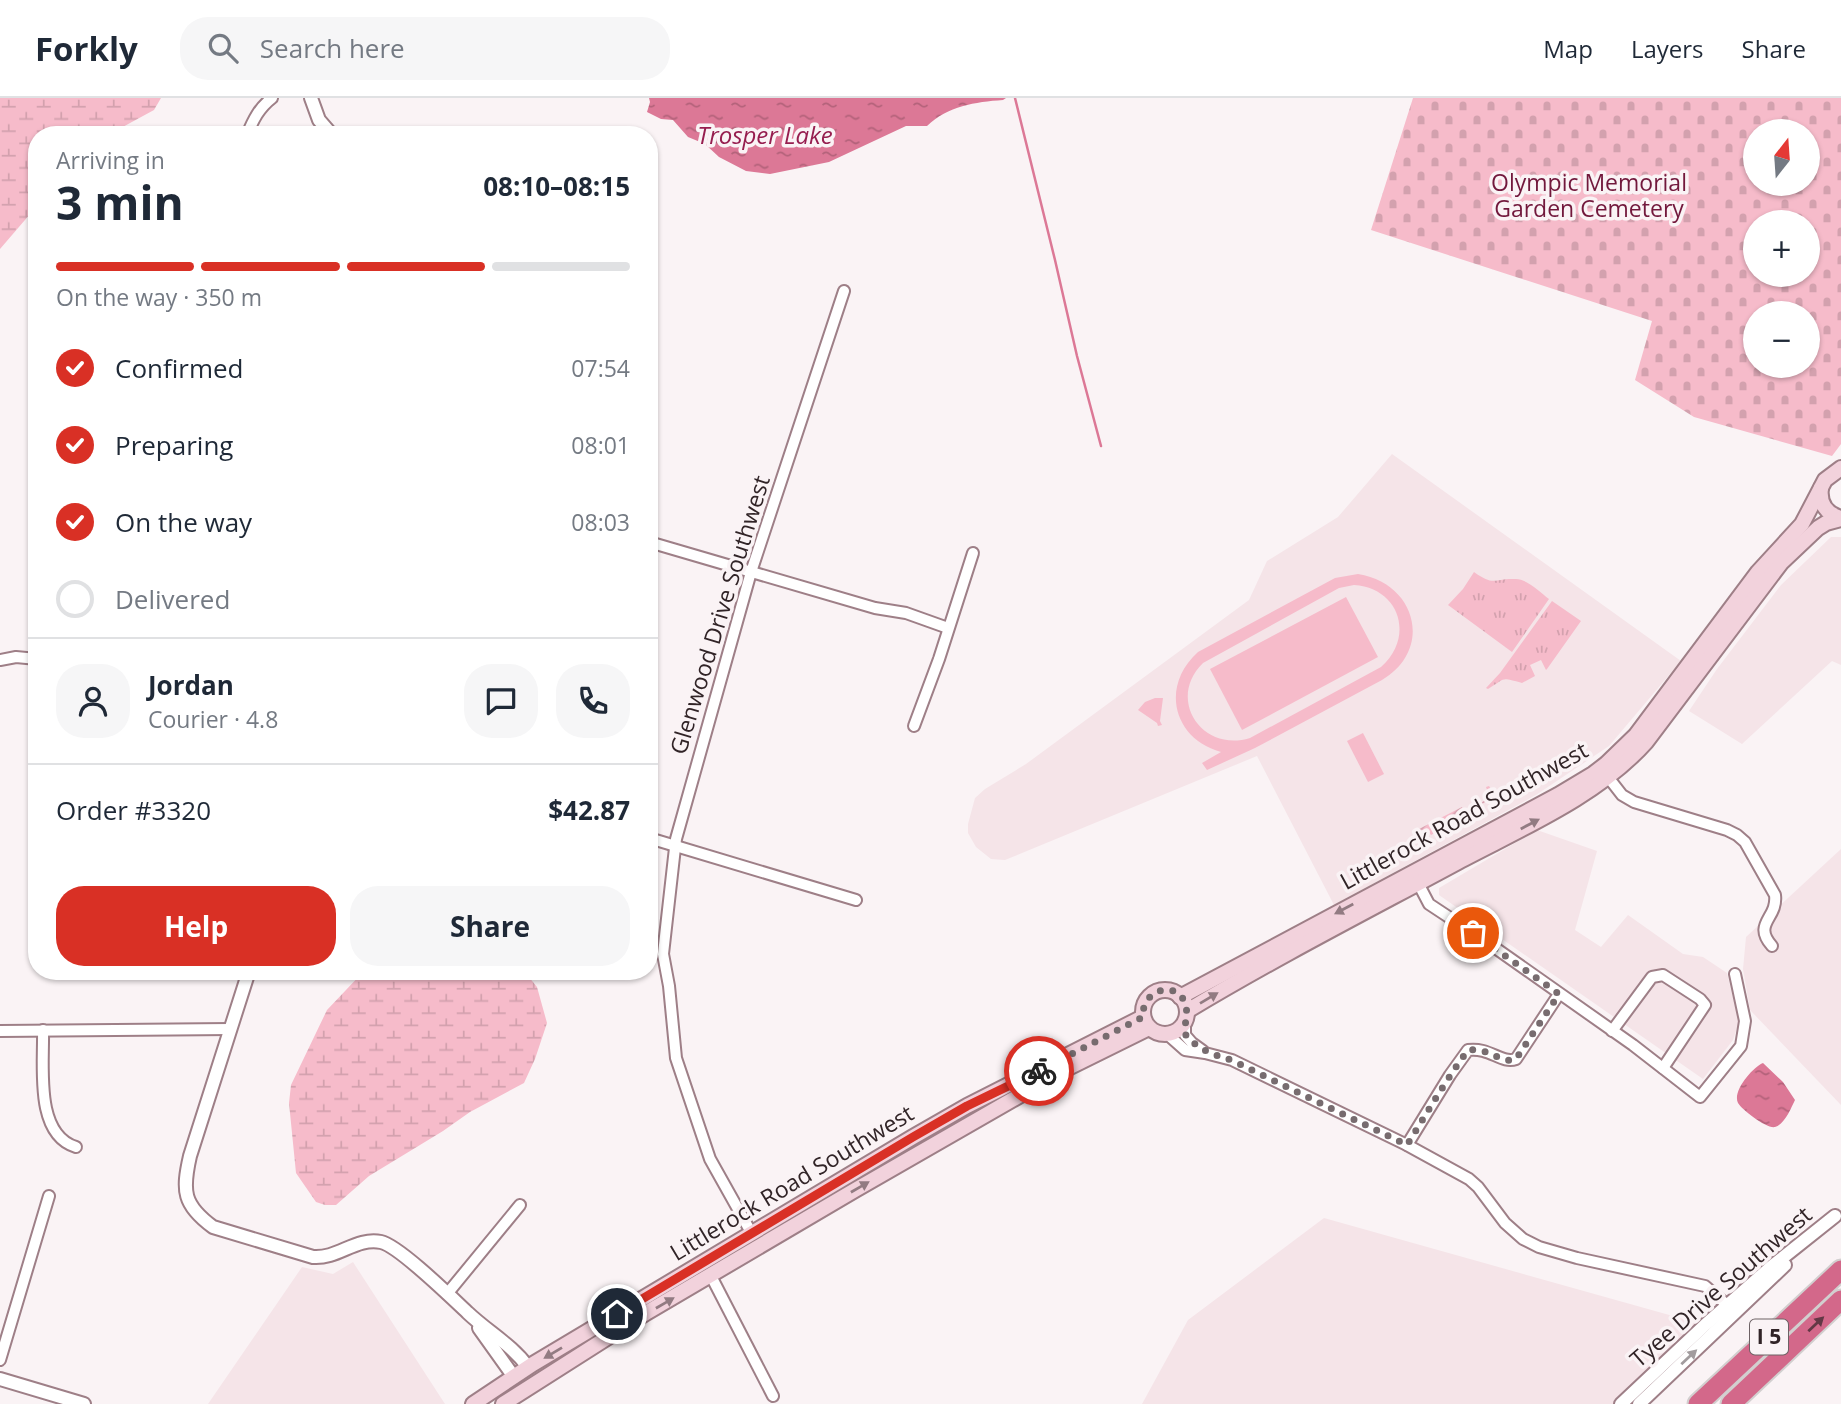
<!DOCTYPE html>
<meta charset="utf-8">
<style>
:root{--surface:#fff;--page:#f6f6f7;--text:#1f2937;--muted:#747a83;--line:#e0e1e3;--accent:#d93025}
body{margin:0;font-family:"Open Sans",sans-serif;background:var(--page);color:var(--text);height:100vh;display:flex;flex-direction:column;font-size:26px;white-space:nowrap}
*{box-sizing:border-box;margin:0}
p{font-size:23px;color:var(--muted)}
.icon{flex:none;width:38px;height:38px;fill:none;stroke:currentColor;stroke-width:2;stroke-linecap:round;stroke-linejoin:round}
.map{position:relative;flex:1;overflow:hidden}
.sheet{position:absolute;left:28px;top:28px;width:630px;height:854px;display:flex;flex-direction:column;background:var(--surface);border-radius:28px;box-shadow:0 2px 5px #0004}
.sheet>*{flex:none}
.needle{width:46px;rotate:17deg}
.buttons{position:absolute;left:1743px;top:21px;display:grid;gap:14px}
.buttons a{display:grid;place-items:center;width:77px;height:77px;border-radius:50%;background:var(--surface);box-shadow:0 2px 5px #0004;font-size:35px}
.pin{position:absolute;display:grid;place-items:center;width:60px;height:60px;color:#fff;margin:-30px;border:4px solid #fff;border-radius:50%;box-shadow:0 2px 7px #0007}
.courier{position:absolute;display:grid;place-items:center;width:70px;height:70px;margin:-35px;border:5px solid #d93025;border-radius:50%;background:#fff;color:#222;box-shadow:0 2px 9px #0007}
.head em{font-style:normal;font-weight:700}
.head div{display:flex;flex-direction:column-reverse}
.head{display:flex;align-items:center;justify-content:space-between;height:119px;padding:0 28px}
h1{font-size:46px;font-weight:700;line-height:52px}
.bar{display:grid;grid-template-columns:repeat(4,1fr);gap:10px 7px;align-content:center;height:84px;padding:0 28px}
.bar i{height:9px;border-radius:5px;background:var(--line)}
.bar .on{background:var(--accent)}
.bar p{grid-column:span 4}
.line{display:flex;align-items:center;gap:18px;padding:0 28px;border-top:2px solid var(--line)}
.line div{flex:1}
.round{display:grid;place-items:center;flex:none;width:74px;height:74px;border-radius:28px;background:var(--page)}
ol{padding:0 28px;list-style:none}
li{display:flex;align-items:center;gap:21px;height:77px}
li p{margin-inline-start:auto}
li .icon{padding:7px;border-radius:50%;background:var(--accent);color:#fff;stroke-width:4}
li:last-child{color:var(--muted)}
li i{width:38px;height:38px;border:4px solid var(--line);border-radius:50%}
.primary-button{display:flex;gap:14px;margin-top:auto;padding:14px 28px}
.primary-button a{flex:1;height:80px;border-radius:28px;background:var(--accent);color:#fff;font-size:28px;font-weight:700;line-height:80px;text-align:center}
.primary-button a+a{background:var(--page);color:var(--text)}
header{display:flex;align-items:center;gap:42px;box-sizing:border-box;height:98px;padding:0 35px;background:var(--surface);border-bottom:2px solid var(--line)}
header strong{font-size:33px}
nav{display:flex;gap:38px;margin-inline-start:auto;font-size:24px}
.search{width:490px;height:63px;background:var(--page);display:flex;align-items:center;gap:18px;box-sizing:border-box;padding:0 24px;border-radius:28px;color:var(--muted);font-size:26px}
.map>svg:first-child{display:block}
</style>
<header>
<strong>Forkly</strong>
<div class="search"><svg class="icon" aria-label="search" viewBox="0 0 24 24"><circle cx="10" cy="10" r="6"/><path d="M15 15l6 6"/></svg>Search here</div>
<nav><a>Map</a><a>Layers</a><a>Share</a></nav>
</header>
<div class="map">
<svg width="1841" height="1306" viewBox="0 0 1841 1306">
<defs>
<pattern id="grass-tufts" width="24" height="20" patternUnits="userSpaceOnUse" patternTransform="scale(1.75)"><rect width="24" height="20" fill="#f6bbca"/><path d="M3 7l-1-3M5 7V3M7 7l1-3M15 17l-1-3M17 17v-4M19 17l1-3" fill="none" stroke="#d3a1ae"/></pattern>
<pattern id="wetland-marsh" width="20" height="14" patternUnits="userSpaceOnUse" patternTransform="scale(1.75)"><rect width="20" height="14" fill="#f6bbca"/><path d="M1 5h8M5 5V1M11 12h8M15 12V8" fill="none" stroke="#d3a1ae"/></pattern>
<pattern id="cemetery-stones" width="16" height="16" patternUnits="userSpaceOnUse" patternTransform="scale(1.75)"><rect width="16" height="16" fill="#f6bbca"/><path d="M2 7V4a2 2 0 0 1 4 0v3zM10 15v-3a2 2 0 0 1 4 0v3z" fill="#d3a1ae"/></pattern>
<pattern id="garden-furrows" width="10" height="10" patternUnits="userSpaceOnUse" patternTransform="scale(1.75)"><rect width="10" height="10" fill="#f6bbca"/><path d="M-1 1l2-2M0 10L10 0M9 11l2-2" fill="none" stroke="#d3a1ae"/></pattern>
<pattern id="water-ripples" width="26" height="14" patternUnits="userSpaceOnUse" patternTransform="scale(1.75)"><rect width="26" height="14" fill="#dc7896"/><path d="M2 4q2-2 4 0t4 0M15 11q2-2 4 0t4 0" fill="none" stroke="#b3627a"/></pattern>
</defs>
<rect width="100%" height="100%" fill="#faf3f5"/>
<g fill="#f5e4e8">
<polygon points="1392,356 1681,563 1609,648 1536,697 1334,807 1257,658 1005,762 991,761 976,749 968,735 968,726 975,700 985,691 1026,666 1249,502 1267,463 1338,419"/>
<polygon points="1831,439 1841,439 1841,567 1832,563 1742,646 1689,613 1717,571 1781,487"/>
<polygon points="1537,732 1597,753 1575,832 1601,849 1628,817 1683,856 1703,859 1727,875 1739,924 1733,942 1703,981 1439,797 1439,790"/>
<polygon points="1841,751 1841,1007 1750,912 1743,871 1746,839"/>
<polygon points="1324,1120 1705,1227 1615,1306 1142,1306 1188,1222"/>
<polygon points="353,1164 445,1306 208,1306 302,1169 333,1176"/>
</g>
<g fill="url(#grass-tufts)">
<path d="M1474,474C1495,489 1493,480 1516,481C1527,481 1540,494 1549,501L1512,554L1448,507L1463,491Z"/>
<path d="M1552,503L1581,523L1547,571L1546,572L1541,562L1530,567L1535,578L1522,585C1499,579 1507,580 1488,591L1486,590L1500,575Z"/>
</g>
<g fill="url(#wetland-marsh)">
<polygon points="0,0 161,0 154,12 108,37 37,37 37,108 0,151"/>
<polygon points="364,873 524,873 537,889 547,925 535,961 524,985 470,1014 443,1033 369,1078 336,1107 325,1107 316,1104 296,1075 289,1005 291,987 327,912"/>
</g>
<path fill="url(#cemetery-stones)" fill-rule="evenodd" d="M1413,0H1841V346L1832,358L1694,319L1635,282L1652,223L1371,132ZM1755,33H1808V86H1755ZM1755,124H1808V177H1755ZM1755,215H1808V268H1755Z"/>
<g fill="#f6bbca" fill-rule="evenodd">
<path d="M1358,476C1416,485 1434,551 1382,582L1255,650L1207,672L1202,665L1221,654C1173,641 1160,588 1198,554L1335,480ZM1354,487C1400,490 1415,539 1381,569L1250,640C1202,655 1166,601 1203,565L1339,490Z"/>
<polygon points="1346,499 1378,559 1242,632 1210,571"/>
<polygon points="1155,600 1163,600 1160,623 1162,627 1158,628 1157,625 1138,612 1145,604"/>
<polygon points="1363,635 1384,676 1368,684 1347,643"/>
</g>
<polygon fill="url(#garden-furrows)" points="1489,688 1493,695 1492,700 1431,737 1429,734 1427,735 1425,733 1419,731 1462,709 1464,713 1490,700 1486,689"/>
<g fill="url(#water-ripples)">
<path d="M649,0H1006L1003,2C975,4 948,8 927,28H906L829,64L770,76L746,73L719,59L705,46L688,39L673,22L661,21L647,14L650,4Z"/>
<path d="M1763,965L1783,984L1795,1002C1791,1010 1785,1026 1775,1029C1767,1031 1742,1012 1738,1005C1732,993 1753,969 1763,965Z"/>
</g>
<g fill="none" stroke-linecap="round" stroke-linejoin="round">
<polyline stroke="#dc7896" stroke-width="2.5" points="1015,0 1055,162 1077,258 1101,348"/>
<defs>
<g id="minor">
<path d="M247,37C253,22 259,10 272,0"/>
<polyline points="649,444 875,510 906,515 948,530"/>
<polyline points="0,562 16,559 37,561"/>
<polyline points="914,628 939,561 973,455"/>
<path d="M1608,679L1622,697L1634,704L1727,732L1737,737L1745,744L1775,797C1778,821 1752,825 1772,848"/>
<polyline points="649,740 856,802"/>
<polyline points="1418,785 1429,806 1491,847 1633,947 1700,999 1741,948 1745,923 1735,876"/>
<polyline points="1185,923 1185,937 1192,945 1203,953"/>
<path d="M43,932C44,967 34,1036 76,1049"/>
<polyline points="0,933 231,931"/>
<polyline points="1612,933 1652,879 1663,877 1700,901 1705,907 1663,970"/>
<polyline points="1167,936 1185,952 1205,955 1232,962 1407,1047 1469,1081 1478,1089 1505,1125 1523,1141 1539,1149 1577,1160 1705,1188 1733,1212"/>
<path d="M1407,1047L1450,977L1468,952C1490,949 1501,966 1516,961L1559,896"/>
<polyline points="752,1136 710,1061 676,960 669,888 663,856 676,741 751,474 844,193"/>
<polyline points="711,1178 773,1298"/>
<polyline points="447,1196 520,1107"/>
<polyline points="0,1262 49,1098"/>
</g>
<g id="tertiary">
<polyline points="311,0 319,22 332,37"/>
<path d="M249,873L190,1058C182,1093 183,1107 213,1129L313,1159C338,1161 356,1139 381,1144C399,1148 452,1200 468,1215C488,1234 512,1247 528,1269"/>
<polyline points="479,1230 514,1279"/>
<polyline points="0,1281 84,1306"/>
<polyline points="1621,1306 1705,1227 1771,1169 1835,1118"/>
<polyline points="1639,1306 1785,1167"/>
</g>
<g id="secondary">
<path d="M1821,390C1819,405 1826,416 1841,420"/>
<circle cx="1165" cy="914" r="22"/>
<polyline points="1180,899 1558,697 1593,676 1606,666 1636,637 1758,474 1802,426 1825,382 1841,370"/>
<path d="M1187,913C1275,860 1367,813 1458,764C1522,730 1598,698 1646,644L1781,465L1818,430L1826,425L1841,421"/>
<polyline points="473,1306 533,1266 913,1039 967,1008 1143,919"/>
<polyline points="503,1306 646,1215 855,1092 1064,972 1149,930"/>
</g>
<g id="motorway">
<polyline points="1698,1306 1841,1172"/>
<polyline points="1731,1306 1841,1202"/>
</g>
</defs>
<use href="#minor" stroke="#9e7f87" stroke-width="14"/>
<use href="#tertiary" stroke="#9e7f87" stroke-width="16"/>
<use href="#secondary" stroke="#9e7f87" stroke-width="18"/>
<use href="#motorway" stroke="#d2cfcf" stroke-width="23"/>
<use href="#minor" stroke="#fff" stroke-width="10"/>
<use href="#tertiary" stroke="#fff" stroke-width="12"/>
<use href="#secondary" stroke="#f2d2dc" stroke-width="14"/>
<use href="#motorway" stroke="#d3688a" stroke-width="19"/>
</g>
<defs><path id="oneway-solid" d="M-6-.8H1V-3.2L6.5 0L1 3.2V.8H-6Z" transform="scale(1.75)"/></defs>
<g fill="#927b82">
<use href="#oneway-solid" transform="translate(1530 726) rotate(-28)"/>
<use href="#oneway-solid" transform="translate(1344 811) rotate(152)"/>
<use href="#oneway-solid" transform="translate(1209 900) rotate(-31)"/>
<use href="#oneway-solid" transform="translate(860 1089) rotate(-30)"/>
<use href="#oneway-solid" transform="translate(665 1205) rotate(-30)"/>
<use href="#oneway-solid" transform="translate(553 1255) rotate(149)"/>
</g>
<use fill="#623845" href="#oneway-solid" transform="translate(1816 1226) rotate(-43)"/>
<use fill="#a29c9e" href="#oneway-solid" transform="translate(1689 1259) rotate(-43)"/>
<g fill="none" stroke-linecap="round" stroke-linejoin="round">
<path stroke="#776c6f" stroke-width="7" stroke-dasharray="0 12.6" d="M1039,973L1143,919C1141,890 1179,881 1186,908C1188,918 1184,927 1185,936C1198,952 1212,956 1231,962L1407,1047C1427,1015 1446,982 1468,952C1490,949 1501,967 1516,961L1559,896L1473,835"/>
<polyline stroke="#d93025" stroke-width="9" points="617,1216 913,1039 967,1008 1039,973"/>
</g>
<g text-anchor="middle" stroke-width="7" stroke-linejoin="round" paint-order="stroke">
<rect fill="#faf3f5" stroke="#6d6265" stroke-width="2" x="1750" y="1221.5" width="38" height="35" rx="5"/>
<g font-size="21" font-weight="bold" fill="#312427">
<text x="1769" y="1246">I 5</text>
</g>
<g font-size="23" fill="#72183c" stroke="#faf3f5">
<text x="1589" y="93">Olympic Memorial<tspan x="1589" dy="26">Garden Cemetery</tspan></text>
</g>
<g font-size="23" fill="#312427" stroke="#faf3f5">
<text transform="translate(720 517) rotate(-73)" y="8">Glenwood Drive Southwest</text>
<text transform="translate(1464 718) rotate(-29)" y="8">Littlerock Road Southwest</text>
<text transform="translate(792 1085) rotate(-31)" y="8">Littlerock Road Southwest</text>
<text transform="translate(1721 1189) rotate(-41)" y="8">Tyee Drive Southwest</text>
</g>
<g font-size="24" font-style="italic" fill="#961e4f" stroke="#faf3f5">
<text x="765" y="46">Trosper Lake</text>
</g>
</g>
</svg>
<div class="buttons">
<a><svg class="needle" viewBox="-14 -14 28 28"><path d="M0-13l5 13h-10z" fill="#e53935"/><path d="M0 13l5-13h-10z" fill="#747a83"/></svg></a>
<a>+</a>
<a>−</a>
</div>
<div class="pin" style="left:1473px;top:835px;background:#ea580c"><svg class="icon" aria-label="bag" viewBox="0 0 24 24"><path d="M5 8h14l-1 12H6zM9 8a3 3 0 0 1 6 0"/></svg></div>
<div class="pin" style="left:617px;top:1216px;background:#1f2937"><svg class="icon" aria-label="home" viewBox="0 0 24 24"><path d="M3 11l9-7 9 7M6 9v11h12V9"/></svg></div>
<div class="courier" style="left:1039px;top:973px"><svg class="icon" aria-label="bike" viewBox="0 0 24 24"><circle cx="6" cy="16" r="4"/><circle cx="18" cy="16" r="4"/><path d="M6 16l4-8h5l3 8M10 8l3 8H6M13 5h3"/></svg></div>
<section class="sheet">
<div class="head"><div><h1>3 min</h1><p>Arriving in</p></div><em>08:10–08:15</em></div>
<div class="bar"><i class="on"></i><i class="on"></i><i class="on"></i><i></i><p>On the way · 350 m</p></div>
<ol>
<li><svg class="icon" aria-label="check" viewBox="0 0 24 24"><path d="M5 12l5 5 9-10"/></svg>Confirmed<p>07:54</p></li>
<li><svg class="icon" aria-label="check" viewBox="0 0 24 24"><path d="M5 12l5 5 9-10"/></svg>Preparing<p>08:01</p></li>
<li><svg class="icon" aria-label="check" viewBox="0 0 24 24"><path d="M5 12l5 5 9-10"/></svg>On the way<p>08:03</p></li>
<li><i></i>Delivered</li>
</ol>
<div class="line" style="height:126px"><a class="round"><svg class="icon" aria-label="person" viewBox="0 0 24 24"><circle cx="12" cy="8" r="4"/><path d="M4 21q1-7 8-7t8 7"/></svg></a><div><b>Jordan</b><p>Courier · 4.8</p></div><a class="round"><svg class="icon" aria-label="chat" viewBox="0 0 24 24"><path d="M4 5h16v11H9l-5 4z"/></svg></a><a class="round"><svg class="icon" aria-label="phone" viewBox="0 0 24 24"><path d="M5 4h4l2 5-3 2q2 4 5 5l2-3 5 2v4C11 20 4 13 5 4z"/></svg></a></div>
<div class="line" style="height:91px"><div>Order #3320</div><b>$42.87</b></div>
<div class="primary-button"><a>Help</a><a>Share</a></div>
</section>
</div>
